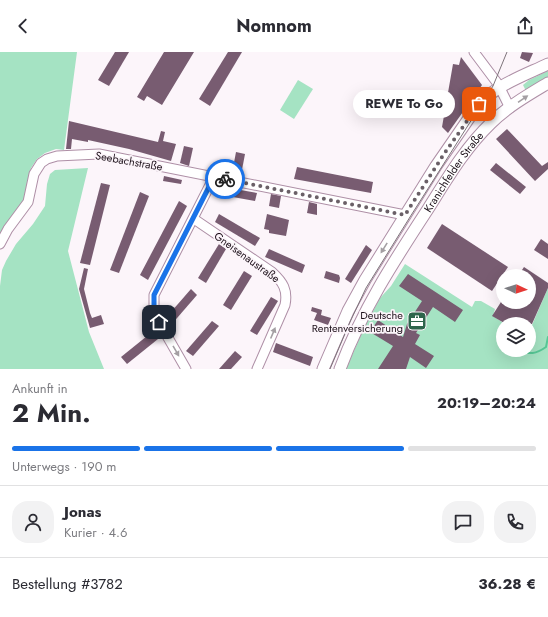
<!DOCTYPE html>
<html lang="de">
<meta charset="utf-8">
<style>
:root{--surface:#fff;--page:#f2f2f3;--text:#2b2b33;--muted:#7c7c81;--line:#e1e1e2;--accent:#1a73e8}
body{margin:0;font-family:Jost,sans-serif;background:var(--page);color:var(--text);height:100vh;display:flex;flex-direction:column;font-size:15px;white-space:nowrap}
*{box-sizing:border-box;margin:0}
p{font-size:13px;color:var(--muted)}
.icon{flex:none;width:22px;height:22px;fill:none;stroke:currentColor;stroke-width:2;stroke-linecap:round;stroke-linejoin:round}
.map{position:relative;height:317px;overflow:hidden}
.side{display:flex;flex-direction:column;background:var(--surface);flex:1}
.side>*{flex:none}
.needle{width:26px;rotate:94deg}
.tools{position:absolute;left:496px;top:217px;display:grid;gap:8px}
.tools a{display:grid;place-items:center;width:40px;height:40px;border-radius:50%;background:var(--surface);box-shadow:0 4px 16px #0002;font-size:20px}
.pin{position:absolute;display:grid;place-items:center;width:34px;height:34px;color:#fff;margin:-17px;border-radius:8px;box-shadow:0 2px 6px #0006}
.courier{position:absolute;display:grid;place-items:center;width:40px;height:40px;margin:-20px;border:3px solid #1a73e8;border-radius:50%;background:#fff;color:#222;box-shadow:0 1px 5px #0007}
.bubble{position:absolute;height:28px;border-radius:14px;background:var(--surface);box-shadow:0 4px 16px #0002;font-size:13px;font-weight:700;line-height:28px;text-align:center}
.head em{font-style:normal;font-weight:700}
.head div{display:flex;flex-direction:column-reverse}
.head{display:flex;align-items:center;justify-content:space-between;height:68px;padding:0 12px}
h1{font-size:26px;font-weight:700;line-height:30px}
.bar{display:grid;grid-template-columns:repeat(4,1fr);gap:6px 4px;align-content:center;height:48px;padding:0 12px}
.bar i{height:5px;border-radius:3px;background:var(--line)}
.bar .current{background:var(--accent)}
.bar p{grid-column:span 4}
.line{display:flex;align-items:center;gap:10px;padding:0 12px;border-top:1px solid var(--line)}
.line div{flex:1}
.round{display:grid;place-items:center;flex:none;width:42px;height:42px;border-radius:16px;background:var(--page)}
header{display:flex;justify-content:space-between;align-items:center;height:52px;padding:0 12px;background:var(--surface);font-size:18px;font-weight:700}
.map>svg:first-child{display:block}
</style>
<header><svg class="icon" aria-label="back" viewBox="0 0 24 24"><path d="M15 5l-7 7 7 7"/></svg>Nomnom<svg class="icon" aria-label="share" viewBox="0 0 24 24"><path d="M12 15V3M7 8l5-5 5 5M5 13v7h14v-7"/></svg></header>
<div class="map">
<svg width="548" height="317" viewBox="0 0 548 317">
<rect width="100%" height="100%" fill="#fcf5fa"/>
<g fill="#a5e3c3">
<polygon points="0,0 77,0 64,98 56,97 45,101 37,107 31,116 24,152 0,182"/>
<polygon points="548,19 548,27 527,41 523,33 529,28"/>
<polygon points="298,28 313,37 294,67 280,58"/>
<polygon points="88,116 68,199 89,280 104,317 0,317 0,234 2,218 6,209 16,192 33,172 45,154 47,132 50,122 55,118"/>
<polygon points="405,212 472,255 475,249 481,249 495,257 493,264 505,272 508,268 509,272 503,272 503,298 529,298 529,280 548,236 548,317 346,317 364,276 380,246 391,234"/>
</g>
<g fill="none" stroke-linecap="round" stroke-linejoin="round">
<path stroke="#57c896" stroke-width="2" d="M518,298C530,303 536,302 546,295L548,285"/>
</g>
<g fill="#785c71">
<polygon points="115,0 129,0 109,34 98,28"/>
<polygon points="164,0 194,0 162,53 147,44 144,49 137,45"/>
<polygon points="228,0 242,0 210,54 199,47"/>
<polygon points="522,0 533,1 529,10 520,6"/>
<polygon points="461,5 482,33 448,81 442,75 453,12 459,13"/>
<polygon points="69,69 158,90 161,79 165,80 163,89 176,92 171,109 129,97 88,88 88,90 72,87 71,97 66,97"/>
<polygon points="507,77 542,114 548,110 548,117 535,129 496,87"/>
<polygon points="184,94 193,96 189,114 180,111"/>
<polygon points="236,100 245,102 241,123 232,121"/>
<polygon points="496,111 526,135 520,142 490,118"/>
<polygon points="297,115 373,130 371,141 294,127"/>
<polygon points="164,124 182,128 181,132 163,129"/>
<polygon points="101,131 110,133 90,213 80,211"/>
<polygon points="218,134 257,141 255,149 216,142"/>
<polygon points="140,140 149,144 119,221 110,218"/>
<polygon points="271,142 281,144 279,156 269,154"/>
<polygon points="179,149 187,154 148,228 140,223"/>
<polygon points="309,150 317,152 317,163 307,161"/>
<polygon points="219,162 260,186 255,194 215,170"/>
<polygon points="267,162 289,168 286,184 269,181 269,178 264,177"/>
<polygon points="442,172 508,215 492,239 427,196"/>
<polygon points="541,187 548,192 548,207 534,198"/>
<polygon points="219,192 226,197 206,231 198,226"/>
<polygon points="366,193 372,198 351,231 345,227"/>
<polygon points="269,197 305,213 302,221 265,205"/>
<polygon points="524,215 548,231 548,236 532,272 509,272 506,271 506,272 492,264 501,250 529,250 529,224 518,224"/>
<polygon points="84,216 88,217 84,237 90,261 92,266 101,263 104,272 90,276 79,237"/>
<polygon points="244,219 252,224 231,258 223,253"/>
<polygon points="326,219 339,223 340,226 339,231 324,226"/>
<polygon points="408,222 463,258 455,270 433,255 416,281 420,283 415,292 434,304 426,316 410,305 406,317 378,317 393,294 370,280 378,268 403,285 407,272 422,249 399,234"/>
<polygon points="191,237 197,243 171,273 164,268"/>
<polygon points="271,245 278,249 257,283 250,279"/>
<polygon points="312,255 322,258 321,263 331,266 328,273 314,268 317,261 311,259"/>
<polygon points="212,269 219,274 193,304 186,299"/>
<polygon points="152,280 158,287 127,312 121,305"/>
<polygon points="276,291 313,305 310,314 273,300"/>
<polygon points="235,299 242,305 231,317 219,317"/>
</g>
<g fill="none" stroke-linecap="round" stroke-linejoin="round">
<defs>
<g id="minor">
<polyline points="474,0 498,32 510,56"/>
<path d="M194,167L272,220C283,230 288,238 285,253L257,317"/>
<polyline points="0,192 8,177 28,150 34,122 41,111 47,107 57,104 99,102 405,163"/>
<polyline points="186,317 159,270 154,256 154,243 214,125"/>
</g>
<g id="major">
<path d="M323,317L348,259L365,228L436,114L476,56C493,34 523,24 548,12"/>
<path id="s1" d="M340,317C362,258 394,209 428,157C447,127 465,96 491,71C507,55 528,43 548,31"/>
</g>
</defs>
<use href="#minor" stroke="#ae8fa6" stroke-width="11"/>
<use href="#major" stroke="#ae8fa6" stroke-width="13"/>
<use href="#minor" stroke="#fff" stroke-width="9"/>
<use href="#major" stroke="#fff" stroke-width="11"/>
<polyline stroke="#7d737a" stroke-width="1" points="330,317 350,270 366,236 410,165 493,34 507,0"/>
</g>
<defs><path id="oneway-solid" d="M-6-.8H1V-3.2L6.5 0L1 3.2V.8H-6Z"/></defs>
<g fill="#a49fa3">
<use href="#oneway-solid" transform="translate(523 47) rotate(-34)"/>
<use href="#oneway-solid" transform="translate(384 196) rotate(122)"/>
<use href="#oneway-solid" transform="translate(273 281) rotate(-67)"/>
<use href="#oneway-solid" transform="translate(176 299) rotate(60)"/>
</g>
<g fill="none" stroke-linecap="round" stroke-linejoin="round">
<polyline stroke="#6a6067" stroke-width="4" stroke-dasharray="0 7.2" points="225,127 405,163 444,102 479,52"/>
<polyline stroke="#1a73e8" stroke-width="5" points="159,270 154,256 154,243 214,125 225,127"/>
</g>
<defs>
<symbol id="office-square" viewBox="-11 -11 22 22"><rect x="-9" y="-9" width="18" height="18" rx="4" fill="#2e654c" stroke="#fcf5fa"/><path d="M-6-3h4V-5.5h4V-3h4V5H-6ZM-1-4.5V-3h2v-1.5ZM-6 0V1H6V0Z" fill="#fff"/></symbol>
</defs>
<g fill-rule="evenodd">
<use href="#office-square" x="406" y="258" width="22" height="22"/>
</g>
<g text-anchor="middle" stroke-width="3.5" stroke-linejoin="round" paint-order="stroke">
<g font-size="11" fill="#1b0f18" stroke="#fcf5fa">
<text transform="translate(129 109) rotate(10)" y="4">Seebachstraße</text>
<text dy="4" stroke="none"><textPath href="#s1" startOffset="228">Kranichfelder Straße</textPath></text>
<text transform="translate(247 205) rotate(36)" y="4">Gneisenaustraße</text>
</g>
<g font-size="11" fill="#1b0f18" stroke="#fcf5fa" text-anchor="end">
<text x="403" y="267">Deutsche<tspan x="403" dy="13">Rentenversicherung</tspan></text>
</g>
</g>
</svg>
<div class="tools">
<a><svg class="needle" viewBox="-14 -14 28 28"><path d="M0-13l5 13h-10z" fill="#e53935"/><path d="M0 13l5-13h-10z" fill="#7c7c81"/></svg></a>
<a><svg class="icon" aria-label="layers" viewBox="0 0 24 24"><path d="M12 4l9 5-9 5-9-5zM3 14l9 5 9-5"/></svg></a>
</div>
<div class="pin" style="left:479px;top:52px;background:#ea580c"><svg class="icon" aria-label="bag" viewBox="0 0 24 24"><path d="M5 8h14l-1 12H6zM9 8a3 3 0 0 1 6 0"/></svg></div>
<div class="pin" style="left:159px;top:270px;background:#1f2937"><svg class="icon" aria-label="home" viewBox="0 0 24 24"><path d="M3 11l9-7 9 7M6 9v11h12V9"/></svg></div>
<div class="courier" style="left:225px;top:127px"><svg class="icon" aria-label="bike" viewBox="0 0 24 24"><circle cx="6" cy="16" r="4"/><circle cx="18" cy="16" r="4"/><path d="M6 16l4-8h5l3 8M10 8l3 8H6M13 5h3"/></svg></div>
<div class="bubble" style="left:353px;top:38px;width:102px">REWE To Go</div>
</div>
<section class="side">
<div class="head"><div><h1>2 Min.</h1><p>Ankunft in</p></div><em>20:19–20:24</em></div>
<div class="bar"><i class="current"></i><i class="current"></i><i class="current"></i><i></i><p>Unterwegs · 190 m</p></div>
<div class="line" style="height:72px"><a class="round"><svg class="icon" aria-label="person" viewBox="0 0 24 24"><circle cx="12" cy="8" r="4"/><path d="M4 21q1-7 8-7t8 7"/></svg></a><div><b>Jonas</b><p>Kurier · 4.6</p></div><a class="round"><svg class="icon" aria-label="chat" viewBox="0 0 24 24"><path d="M4 5h16v11H9l-5 4z"/></svg></a><a class="round"><svg class="icon" aria-label="phone" viewBox="0 0 24 24"><path d="M5 4h4l2 5-3 2q2 4 5 5l2-3 5 2v4C11 20 4 13 5 4z"/></svg></a></div>
<div class="line" style="height:52px"><div>Bestellung #3782</div><b>36.28 €</b></div>
</section>
